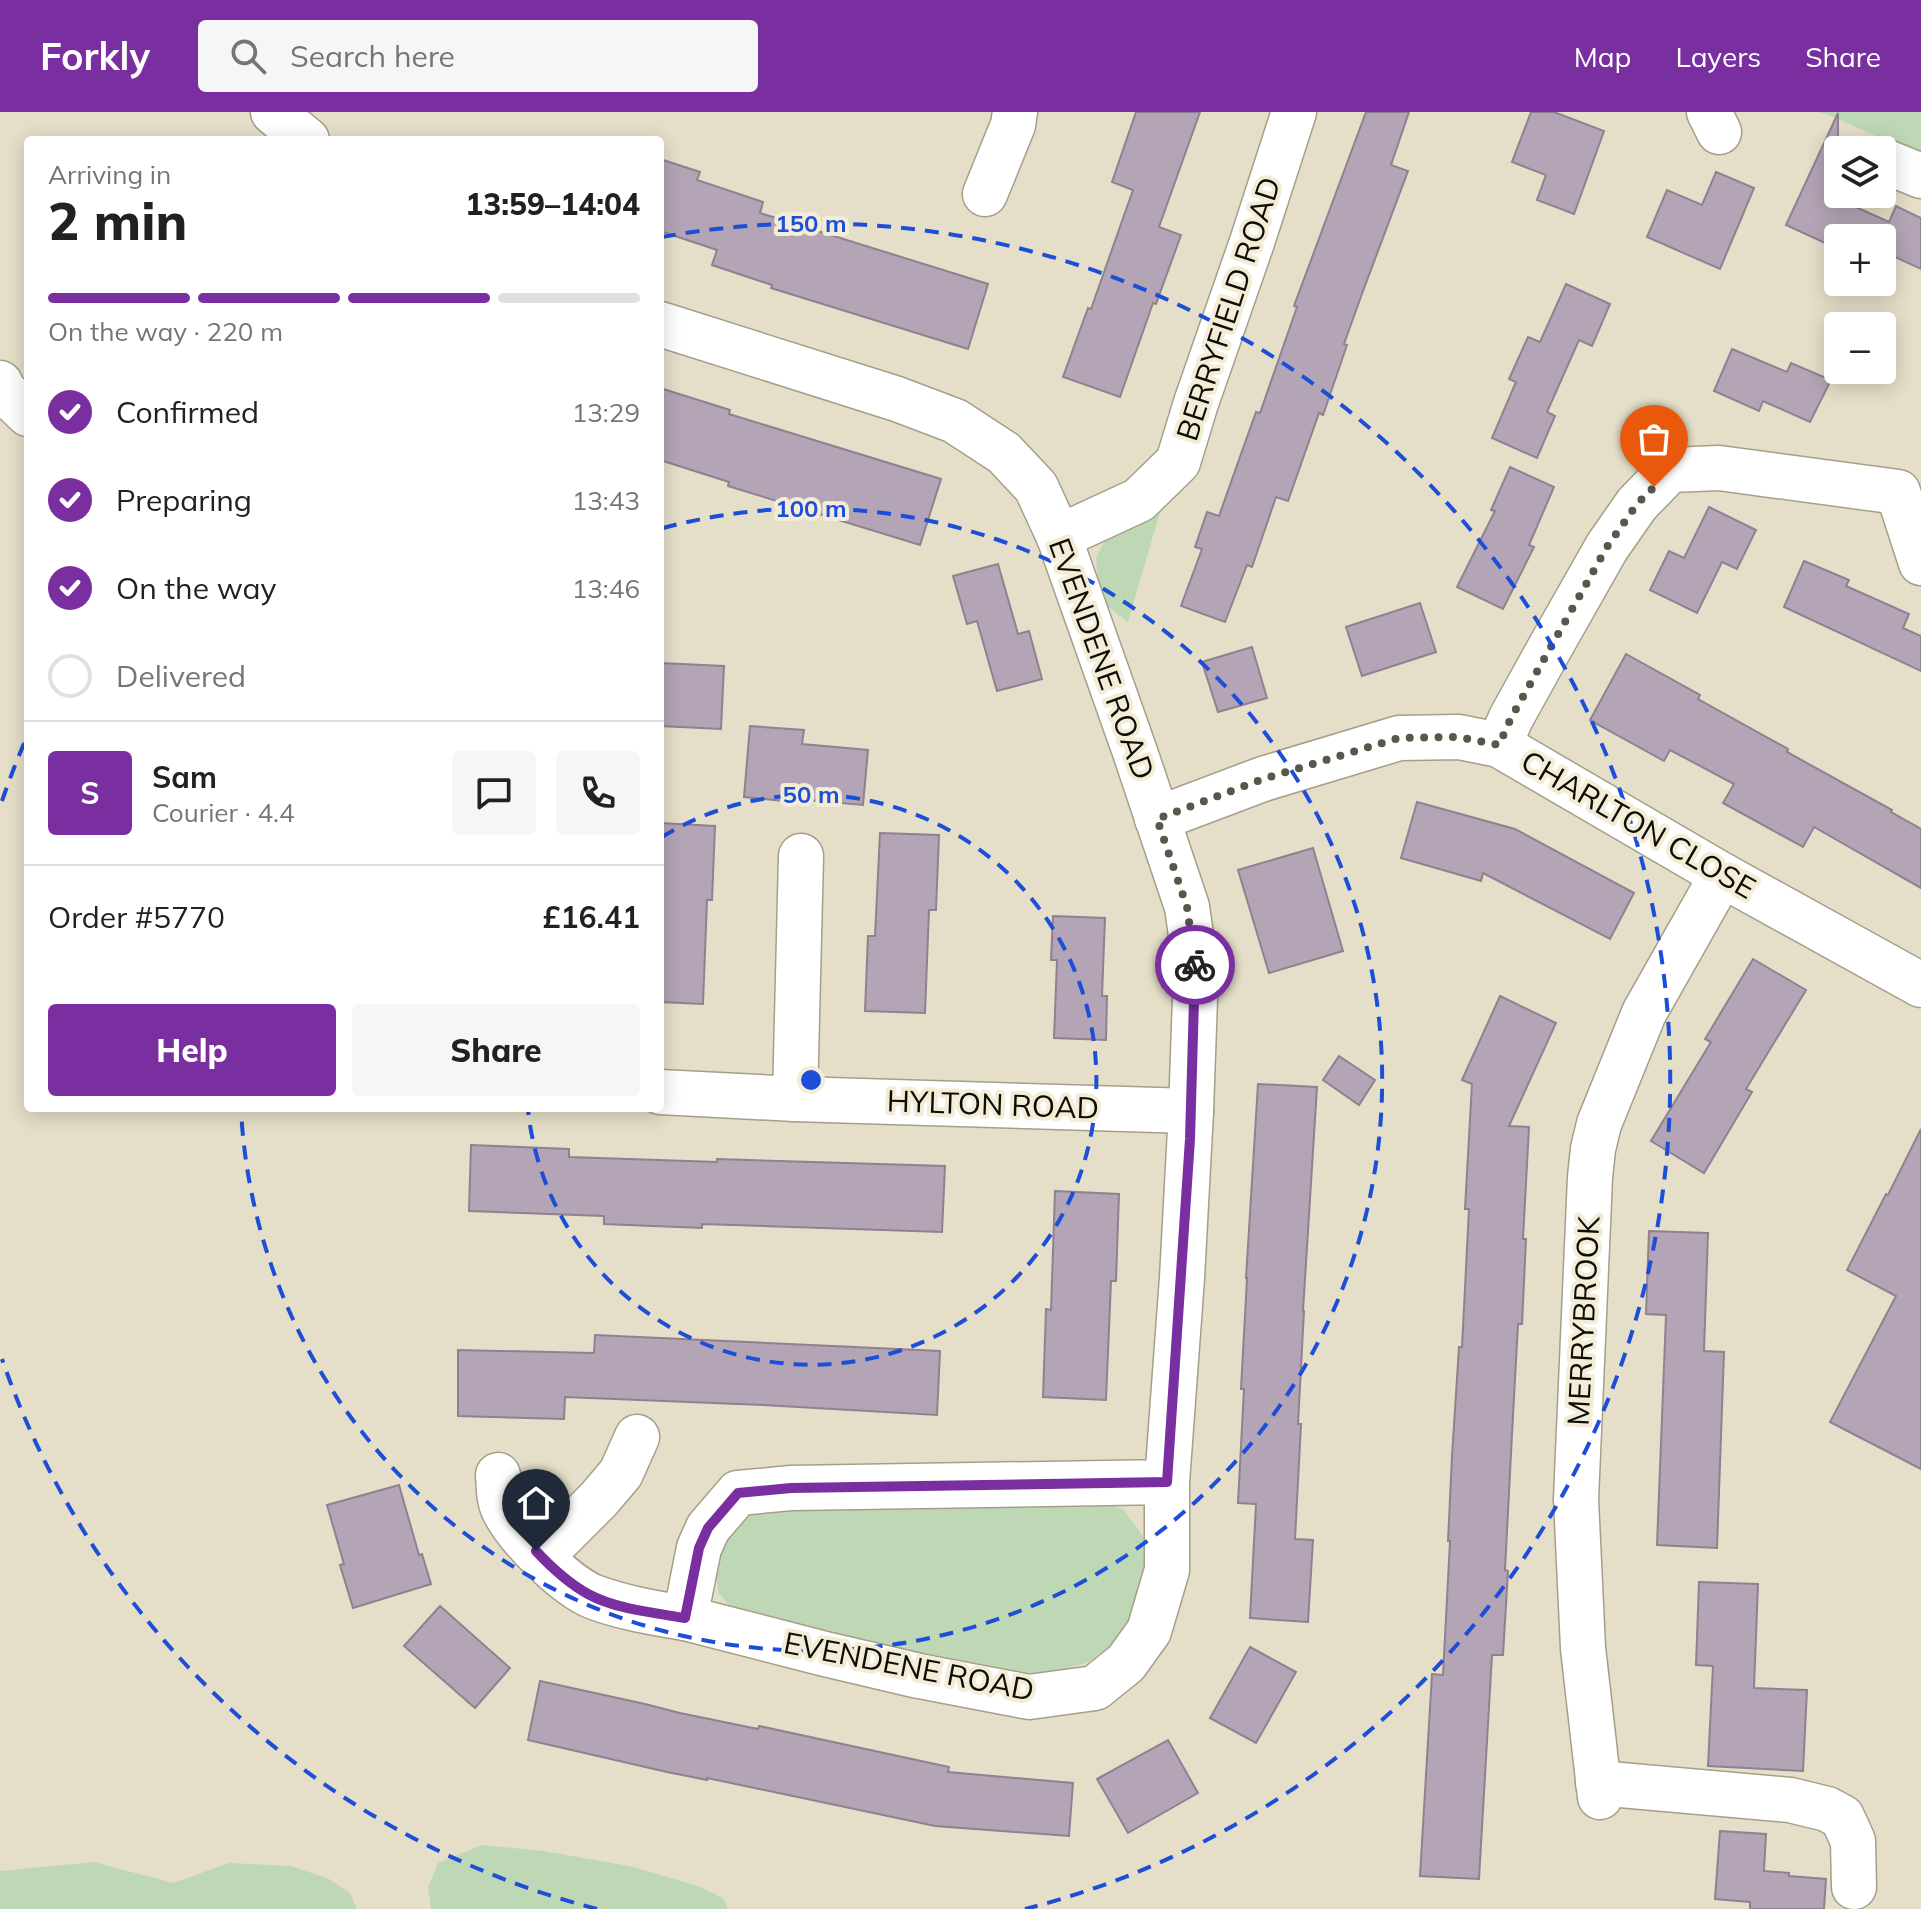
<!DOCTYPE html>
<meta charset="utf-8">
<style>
:root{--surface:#fff;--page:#f6f6f6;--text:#202124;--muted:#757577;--line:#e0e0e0;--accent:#7a2fa1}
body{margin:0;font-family:Mulish,sans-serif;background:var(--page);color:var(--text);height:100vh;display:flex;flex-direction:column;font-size:30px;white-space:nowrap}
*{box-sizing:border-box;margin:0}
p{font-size:26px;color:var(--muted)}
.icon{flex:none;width:44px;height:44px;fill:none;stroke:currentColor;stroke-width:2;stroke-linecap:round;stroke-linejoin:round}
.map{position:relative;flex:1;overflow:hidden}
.details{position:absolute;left:24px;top:24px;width:640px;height:976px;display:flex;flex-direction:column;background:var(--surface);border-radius:8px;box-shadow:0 4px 20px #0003}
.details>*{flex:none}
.buttons{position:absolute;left:1824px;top:24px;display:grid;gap:16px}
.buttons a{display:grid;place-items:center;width:72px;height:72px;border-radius:8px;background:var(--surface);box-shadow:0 4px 20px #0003;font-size:40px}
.pin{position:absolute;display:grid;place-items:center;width:68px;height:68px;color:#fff;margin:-82px -34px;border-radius:50% 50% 50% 0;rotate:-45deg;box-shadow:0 0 8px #0007}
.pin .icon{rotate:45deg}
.courier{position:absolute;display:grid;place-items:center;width:80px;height:80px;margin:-40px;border:6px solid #7a2fa1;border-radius:50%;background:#fff;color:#222;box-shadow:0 2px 10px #0007}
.overview em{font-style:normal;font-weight:800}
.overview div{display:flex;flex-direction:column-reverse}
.overview{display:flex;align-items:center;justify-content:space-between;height:136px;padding:0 24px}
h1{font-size:52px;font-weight:800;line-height:60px}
.bar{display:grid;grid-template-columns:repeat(4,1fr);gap:12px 8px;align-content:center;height:96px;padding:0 24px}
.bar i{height:10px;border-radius:6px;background:var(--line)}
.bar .on{background:var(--accent)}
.bar p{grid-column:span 4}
.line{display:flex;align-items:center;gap:20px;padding:0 24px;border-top:2px solid var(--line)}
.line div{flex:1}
.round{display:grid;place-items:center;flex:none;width:84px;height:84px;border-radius:8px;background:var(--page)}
ol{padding:0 24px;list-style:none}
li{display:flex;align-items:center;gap:24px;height:88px}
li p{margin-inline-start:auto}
li .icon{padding:8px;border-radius:50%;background:var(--accent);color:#fff;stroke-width:4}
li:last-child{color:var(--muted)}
li i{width:44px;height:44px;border:4px solid var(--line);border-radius:50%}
.cta{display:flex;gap:16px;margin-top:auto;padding:16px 24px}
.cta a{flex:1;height:92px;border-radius:8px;background:var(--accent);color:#fff;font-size:32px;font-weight:800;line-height:92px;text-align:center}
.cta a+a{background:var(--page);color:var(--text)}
header{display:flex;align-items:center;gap:48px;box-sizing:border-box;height:112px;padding:0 40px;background:var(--accent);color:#fff}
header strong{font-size:38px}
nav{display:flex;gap:44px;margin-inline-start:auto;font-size:28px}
.search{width:560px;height:72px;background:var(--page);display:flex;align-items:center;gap:20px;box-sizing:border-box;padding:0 28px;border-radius:8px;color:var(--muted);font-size:30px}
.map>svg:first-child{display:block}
</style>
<header>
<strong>Forkly</strong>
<div class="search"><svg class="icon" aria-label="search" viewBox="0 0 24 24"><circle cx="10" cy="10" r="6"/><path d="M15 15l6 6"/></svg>Search here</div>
<nav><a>Map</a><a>Layers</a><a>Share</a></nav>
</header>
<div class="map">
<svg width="1921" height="1797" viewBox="0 0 1921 1797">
<rect width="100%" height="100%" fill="#e5dfc9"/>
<g fill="#bed8b5">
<polygon points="1819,0 1921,0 1921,44 1831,4"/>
<polygon points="1162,393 1128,510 1107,494 1098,468 1096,446 1107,424"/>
<polygon points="1096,1388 1123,1397 1147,1430 1144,1469 1134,1507 1116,1530 1087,1551 1041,1562 995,1559 736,1502 718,1480 715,1451 730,1416 752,1397"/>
<polygon points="482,1733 544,1739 634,1755 700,1775 723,1786 728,1797 431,1797 428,1775 438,1751"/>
<polygon points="94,1750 173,1771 229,1751 291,1754 329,1767 350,1781 357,1797 0,1797 0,1759"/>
</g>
<g fill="#b4a5b6" stroke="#908191" stroke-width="2">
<polygon points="1136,0 1200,0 1159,115 1181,123 1156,192 1153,191 1120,285 1063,265 1088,196 1091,197 1133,78 1112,70"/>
<polygon points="1366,0 1409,0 1391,53 1408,59 1363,179 1344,232 1347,233 1323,303 1319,301 1288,389 1276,385 1252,455 1247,453 1225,510 1181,494 1202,437 1195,435 1207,400 1219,404 1256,300 1260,301 1297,195 1294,194"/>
<polygon points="1531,0 1554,0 1604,19 1574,102 1537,88 1546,63 1512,50"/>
<polygon points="1838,1 1838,87 1889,110 1896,94 1921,106 1921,157 1882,139 1882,126 1854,126 1838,118 1838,137 1786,113"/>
<polygon points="660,47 700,60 697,68 763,90 760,101 988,172 968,237 771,176 772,173 712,153 717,138 660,119"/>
<polygon points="1716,60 1754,76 1720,157 1647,125 1667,78 1702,93"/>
<polygon points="1566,172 1610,192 1592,234 1579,228 1547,300 1555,304 1537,346 1492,326 1516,270 1509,267 1528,225 1540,230"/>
<polygon points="1732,237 1787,260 1791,251 1831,268 1810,310 1763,289 1759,299 1714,279"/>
<polygon points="660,276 730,298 729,302 941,367 920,433 728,374 729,370 660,348"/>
<polygon points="1510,355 1554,375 1529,433 1534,435 1503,497 1457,475 1495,399 1491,398"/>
<polygon points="1709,395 1756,418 1737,457 1722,450 1697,501 1650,478 1669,439 1684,446"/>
<polygon points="1804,449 1849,468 1846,474 1909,502 1903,516 1921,524 1921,559 1784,495"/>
<polygon points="998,452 1018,522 1029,519 1042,567 997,579 977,509 967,512 953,464"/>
<polygon points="1420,491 1436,540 1362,564 1346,515"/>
<polygon points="1252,535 1267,586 1218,600 1202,550"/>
<polygon points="1626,542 1700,583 1698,587 1788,637 1787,640 1892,698 1891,700 1921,717 1921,776 1814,715 1803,735 1723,691 1734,672 1670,638 1664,649 1590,608"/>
<polygon points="660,551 724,554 721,617 660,614"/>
<polygon points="750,614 804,618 802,632 868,638 863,693 784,686 783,689 744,685"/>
<polygon points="1417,690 1515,717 1634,781 1610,827 1483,761 1481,769 1401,746"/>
<polygon points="660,711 715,714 712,788 707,788 703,892 660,890"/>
<polygon points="880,721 939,723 936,798 929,798 925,901 865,899 868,824 875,824"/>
<polygon points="1313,736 1343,839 1269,861 1238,758"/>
<polygon points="1053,804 1105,806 1102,884 1107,884 1106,928 1054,926 1057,848 1051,848"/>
<polygon points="1753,847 1806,878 1746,977 1752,980 1704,1061 1651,1029 1711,930 1705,927"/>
<polygon points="1500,884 1556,911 1509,1014 1529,1015 1523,1127 1526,1127 1524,1170 1522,1212 1518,1212 1512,1322 1505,1458 1508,1459 1503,1543 1492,1543 1479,1767 1420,1764 1432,1562 1443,1563 1450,1429 1448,1429 1452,1344 1459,1235 1462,1235 1469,1097 1465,1097 1472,972 1462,968"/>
<polygon points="1339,944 1375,968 1359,993 1323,968"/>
<polygon points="1258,972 1317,975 1303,1199 1304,1199 1298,1312 1301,1312 1295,1427 1313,1428 1308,1510 1250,1506 1256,1392 1238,1391 1244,1277 1241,1277 1247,1166 1246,1166"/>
<polygon points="1921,1017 1921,1357 1830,1310 1896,1184 1847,1158 1886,1082 1888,1083"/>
<polygon points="471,1033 569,1037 569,1045 717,1050 717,1047 945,1054 942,1120 702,1112 702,1116 604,1112 604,1104 469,1099"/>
<polygon points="1055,1079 1119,1082 1116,1169 1111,1169 1106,1288 1043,1285 1046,1197 1051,1198"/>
<polygon points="1649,1119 1708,1121 1704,1239 1724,1240 1717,1436 1657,1433 1666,1203 1646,1202"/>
<polygon points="595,1223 940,1239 937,1303 763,1293 565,1285 564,1307 458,1304 458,1238 594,1241"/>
<polygon points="399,1373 419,1443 422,1442 431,1472 353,1496 340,1453 344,1452 327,1393"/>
<polygon points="1699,1470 1758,1472 1754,1576 1807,1578 1803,1659 1708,1654 1713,1554 1696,1553"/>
<polygon points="440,1494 510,1556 475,1596 404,1534"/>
<polygon points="1250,1535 1296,1560 1256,1631 1210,1606"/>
<polygon points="540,1569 645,1592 680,1601 758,1617 759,1614 949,1655 948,1660 1073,1671 1069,1724 935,1714 707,1666 707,1668 667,1660 528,1628"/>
<polygon points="1168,1628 1198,1681 1128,1721 1097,1667"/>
<polygon points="1720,1719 1766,1722 1764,1759 1789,1761 1789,1764 1826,1767 1824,1797 1750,1797 1750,1790 1715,1787"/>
</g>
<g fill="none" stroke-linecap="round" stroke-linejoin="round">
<defs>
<g id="minor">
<polyline points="273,0 307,28"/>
<polyline points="1709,0 1719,20"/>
<polyline points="1882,48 1921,64"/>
<polyline points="985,82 1013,13 1015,0"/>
<polyline points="660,212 897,287 955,309 1004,341 1036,375 1059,425 1135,640 1187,795 1196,858 1191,999 1182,1166 1167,1370 791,1376 738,1381 708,1416 699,1436 685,1506 825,1542 919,1564 1029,1585 1095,1576 1126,1551 1149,1519 1167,1458 1167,1370"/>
<polyline points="0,271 4,279 28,302"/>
<polyline points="1059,425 1139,388 1178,350 1196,291 1252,130 1294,0"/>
<polyline points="1499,633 1511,606 1548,539 1607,435 1637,392 1670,358 1719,356 1898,380 1921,451"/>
<polyline points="1157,707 1263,667 1399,626 1459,625 1499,633 1722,763 1921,873"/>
<polyline points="660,980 795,987 1191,999"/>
<polyline points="795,987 801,744"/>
<path d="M498,1363C499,1372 498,1385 502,1394C513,1422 566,1474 594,1485C624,1496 654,1501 685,1506"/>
<polyline points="541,1445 599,1387 621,1361 637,1325"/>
<polyline points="1598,1671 1790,1688 1827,1697 1842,1705 1853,1729 1854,1775"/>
<polyline points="1600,1685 1583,1536 1576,1387 1590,1065 1593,1037 1599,1012 1644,901 1722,763"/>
</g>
</defs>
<use href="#minor" stroke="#a59f8a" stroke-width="47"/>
<use href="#minor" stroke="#fff" stroke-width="44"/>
</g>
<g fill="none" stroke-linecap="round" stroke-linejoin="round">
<polyline stroke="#59564a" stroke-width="8" stroke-dasharray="0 14.4" points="1195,853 1187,795 1157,707 1263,667 1399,626 1459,625 1499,633 1511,606 1607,435 1637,392 1654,375"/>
<path stroke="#7a2fa1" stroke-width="10" d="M536,1439C551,1455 568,1471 588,1482C615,1497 655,1501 685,1506L699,1436L708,1416L738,1381L791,1376L1167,1370L1190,1027L1195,853"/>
</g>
<g fill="none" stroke="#1d4ed8" stroke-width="4" stroke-dasharray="14 10">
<path d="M662 725A285 285 0 1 1 528 998"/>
<path d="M663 416A571 571 0 1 1 241 998"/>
<path d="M597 1797A856 856 0 0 1 2 1247M2 689A856 856 0 0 1 26 627M662 125A856 856 0 0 1 1025 1797"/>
</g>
<g text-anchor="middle" stroke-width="8" stroke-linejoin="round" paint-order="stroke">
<g font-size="30" fill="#0e0c05" stroke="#f3ecd6">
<text transform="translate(1229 197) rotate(-72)" y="10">BERRYFIELD ROAD</text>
<text transform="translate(1101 547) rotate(70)" y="10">EVENDENE ROAD</text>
<text transform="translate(1638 713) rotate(30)" y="10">CHARLTON CLOSE</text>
<text transform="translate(993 993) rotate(2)" y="10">HYLTON ROAD</text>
<text transform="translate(1584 1209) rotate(-87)" y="10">MERRYBROOK</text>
<text transform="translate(909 1555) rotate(11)" y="10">EVENDENE ROAD</text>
</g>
</g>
<circle cx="811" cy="968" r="12" fill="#1d4ed8" stroke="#f3ecd6" stroke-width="4"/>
<g font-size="24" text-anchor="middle" font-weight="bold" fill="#1d4ed8" stroke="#f3ecd6" stroke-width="8" stroke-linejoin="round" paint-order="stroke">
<text x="811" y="120">150 m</text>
<text x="811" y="405">100 m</text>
<text x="811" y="691">50 m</text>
</g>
</svg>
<div class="buttons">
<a><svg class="icon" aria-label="layers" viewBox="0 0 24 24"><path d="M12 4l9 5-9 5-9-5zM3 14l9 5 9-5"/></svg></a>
<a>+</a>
<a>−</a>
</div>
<div class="pin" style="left:1654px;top:375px;background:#ea580c"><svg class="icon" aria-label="bag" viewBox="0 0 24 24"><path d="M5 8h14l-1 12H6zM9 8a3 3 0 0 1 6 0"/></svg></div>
<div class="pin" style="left:536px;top:1439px;background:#1f2937"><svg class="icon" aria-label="home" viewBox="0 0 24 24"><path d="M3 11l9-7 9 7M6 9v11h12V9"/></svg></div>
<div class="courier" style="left:1195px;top:853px"><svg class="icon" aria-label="bike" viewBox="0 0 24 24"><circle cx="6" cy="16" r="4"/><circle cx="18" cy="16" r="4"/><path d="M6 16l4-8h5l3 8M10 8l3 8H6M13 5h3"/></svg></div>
<section class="details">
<div class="overview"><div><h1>2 min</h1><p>Arriving in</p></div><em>13:59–14:04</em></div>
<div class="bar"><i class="on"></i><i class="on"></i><i class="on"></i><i></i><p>On the way · 220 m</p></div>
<ol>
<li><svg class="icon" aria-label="check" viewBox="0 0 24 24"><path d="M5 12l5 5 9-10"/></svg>Confirmed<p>13:29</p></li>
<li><svg class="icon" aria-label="check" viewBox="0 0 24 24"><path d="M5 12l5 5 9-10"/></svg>Preparing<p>13:43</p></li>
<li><svg class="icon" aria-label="check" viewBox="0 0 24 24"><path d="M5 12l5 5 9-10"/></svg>On the way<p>13:46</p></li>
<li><i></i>Delivered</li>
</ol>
<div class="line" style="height:144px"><b class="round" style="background:var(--accent);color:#fff">S</b><div><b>Sam</b><p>Courier · 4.4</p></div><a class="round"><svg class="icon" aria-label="chat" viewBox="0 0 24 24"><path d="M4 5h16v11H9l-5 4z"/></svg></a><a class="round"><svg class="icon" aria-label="phone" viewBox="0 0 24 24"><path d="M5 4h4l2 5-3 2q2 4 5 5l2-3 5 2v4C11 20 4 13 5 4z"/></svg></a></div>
<div class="line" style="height:104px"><div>Order #5770</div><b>£16.41</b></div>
<div class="cta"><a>Help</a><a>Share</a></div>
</section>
</div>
